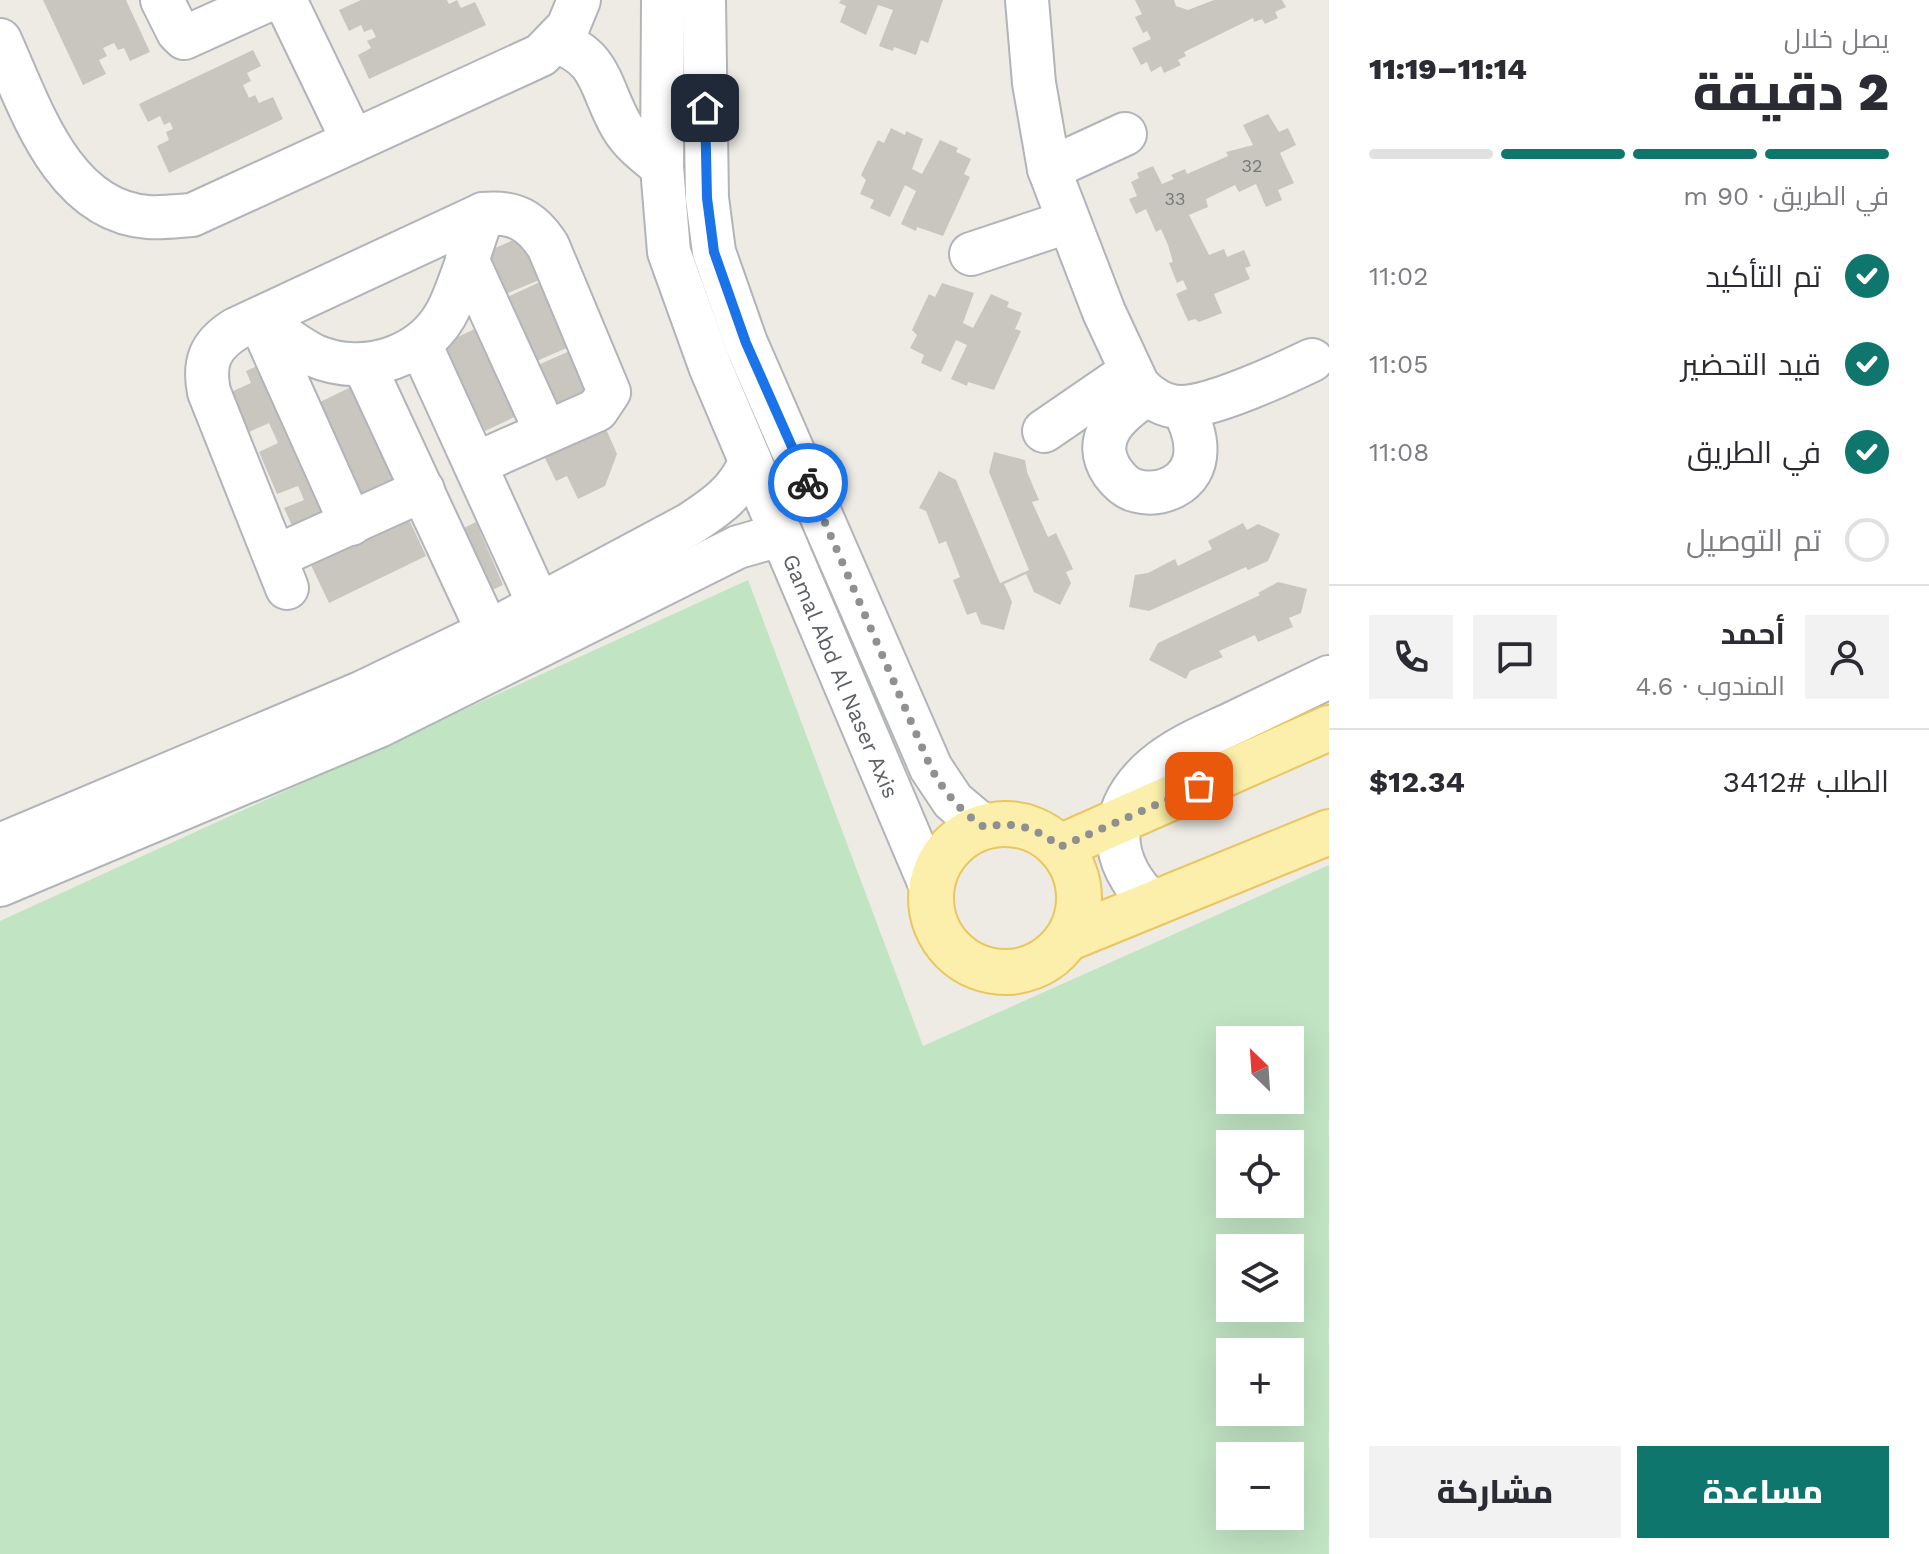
<!DOCTYPE html>
<html lang="ar">
<meta charset="utf-8">
<style>
:root{--surface:#fff;--page:#f2f2f3;--text:#2b2b33;--muted:#7c7c81;--line:#e1e1e2;--accent:#0f766e}
body{margin:0;font-family:"Work Sans",Cairo,sans-serif;background:var(--page);color:var(--text);direction:rtl;height:100vh;display:flex;flex-direction:column;font-size:30px;white-space:nowrap}
*{box-sizing:border-box;margin:0}
p{font-size:26px;color:var(--muted)}
.icon{flex:none;width:44px;height:44px;fill:none;stroke:currentColor;stroke-width:2;stroke-linecap:round;stroke-linejoin:round}
.map{position:relative;flex:1;overflow:hidden;direction:ltr}
.details{display:flex;flex-direction:column;background:var(--surface);width:600px}
.details>*{flex:none}
.needle{width:52px;rotate:335deg}
.controls{position:absolute;left:1216px;top:1026px;display:grid;gap:16px}
.controls a{display:grid;place-items:center;width:88px;height:88px;border-radius:0px;background:var(--surface);box-shadow:0 8px 32px #0002;font-size:40px}
.pin{position:absolute;display:grid;place-items:center;width:68px;height:68px;color:#fff;margin:-34px;border-radius:16px;box-shadow:0 4px 12px #0006}
.courier{position:absolute;display:grid;place-items:center;width:80px;height:80px;margin:-40px;border:6px solid #1a73e8;border-radius:50%;background:#fff;color:#222;box-shadow:0 2px 10px #0007}
.head em{font-style:normal;font-weight:800}
.head div{display:flex;flex-direction:column-reverse}
.head{display:flex;align-items:center;justify-content:space-between;height:136px;padding:0 40px}
h1{font-size:52px;font-weight:800;line-height:60px}
.bar{display:grid;grid-template-columns:repeat(4,1fr);gap:12px 8px;align-content:center;height:96px;padding:0 40px}
.bar i{height:10px;border-radius:6px;background:var(--line)}
.bar .current{background:var(--accent)}
.bar p{grid-column:span 4}
.line{display:flex;align-items:center;gap:20px;padding:0 40px;border-top:2px solid var(--line)}
.line div{flex:1}
.round{display:grid;place-items:center;flex:none;width:84px;height:84px;border-radius:0px;background:var(--page)}
ol{padding:0 40px;list-style:none}
li{display:flex;align-items:center;gap:24px;height:88px}
li p{margin-inline-start:auto}
li .icon{padding:8px;border-radius:50%;background:var(--accent);color:#fff;stroke-width:4}
li:last-child{color:var(--muted)}
li i{width:44px;height:44px;border:4px solid var(--line);border-radius:50%}
.primary-button{display:flex;gap:16px;margin-top:auto;padding:16px 40px}
.primary-button a{flex:1;height:92px;border-radius:0px;background:var(--accent);color:#fff;font-size:32px;font-weight:800;line-height:92px;text-align:center}
.primary-button a+a{background:var(--page);color:var(--text)}
main{display:flex;flex:1;min-height:0}
.map>svg:first-child{display:block}
</style>
<main>
<section class="details">
<div class="head"><div><h1>2 دقيقة</h1><p>يصل خلال</p></div><em>11:14–11:19</em></div>
<div class="bar"><i class="current"></i><i class="current"></i><i class="current"></i><i></i><p>في الطريق · 90 m</p></div>
<ol>
<li><svg class="icon" aria-label="check" viewBox="0 0 24 24"><path d="M5 12l5 5 9-10"/></svg>تم التأكيد<p>11:02</p></li>
<li><svg class="icon" aria-label="check" viewBox="0 0 24 24"><path d="M5 12l5 5 9-10"/></svg>قيد التحضير<p>11:05</p></li>
<li><svg class="icon" aria-label="check" viewBox="0 0 24 24"><path d="M5 12l5 5 9-10"/></svg>في الطريق<p>11:08</p></li>
<li><i></i>تم التوصيل</li>
</ol>
<div class="line" style="height:144px"><a class="round"><svg class="icon" aria-label="person" viewBox="0 0 24 24"><circle cx="12" cy="8" r="4"/><path d="M4 21q1-7 8-7t8 7"/></svg></a><div><b>أحمد</b><p>المندوب · 4.6</p></div><a class="round"><svg class="icon" aria-label="chat" viewBox="0 0 24 24"><path d="M4 5h16v11H9l-5 4z"/></svg></a><a class="round"><svg class="icon" aria-label="phone" viewBox="0 0 24 24"><path d="M5 4h4l2 5-3 2q2 4 5 5l2-3 5 2v4C11 20 4 13 5 4z"/></svg></a></div>
<div class="line" style="height:104px"><div>الطلب #3412</div><b>$12.34</b></div>
<div class="primary-button"><a>مساعدة</a><a>مشاركة</a></div>
</section>
<div class="map">
<svg width="1329" height="1554" viewBox="0 0 1329 1554">
<rect width="100%" height="100%" fill="#edebe4"/>
<path fill="#c1e4c2" fill-rule="evenodd" d="M748,580L923,1046L1329,865V1554H0V921ZM1230,1040H1290V1100H1230ZM1230,1144H1290V1204H1230ZM1230,1248H1290V1308H1230ZM1230,1352H1290V1412H1230ZM1230,1456H1290V1516H1230Z"/>
<g fill="#c9c6c0">
<polygon points="43,0 126,0 150,52 130,61 124,48 118,50 114,43 103,48 107,56 99,60 106,74 83,85"/>
<polygon points="361,0 447,0 449,4 457,0 461,8 475,2 486,25 369,79 358,55 371,48 367,41 376,37 372,29 364,32 361,25 349,31 339,10"/>
<polygon points="841,0 943,0 928,43 921,40 916,55 894,47 893,51 879,46 893,10 878,5 866,35 840,22 846,6 839,3"/>
<polygon points="1135,0 1174,0 1176,6 1188,10 1214,0 1282,0 1286,7 1275,12 1278,18 1265,24 1262,19 1254,22 1253,18 1184,52 1186,56 1178,60 1181,65 1164,73 1161,66 1151,72 1147,62 1141,65 1132,48 1151,39 1147,31 1143,33 1135,17 1142,14"/>
<polygon points="253,50 261,66 247,73 251,81 243,85 249,98 255,95 259,103 273,97 283,119 169,173 157,146 169,140 166,132 173,129 170,122 164,125 160,116 148,122 139,104"/>
<polygon points="1268,114 1279,132 1288,128 1296,145 1280,153 1294,183 1278,190 1282,200 1266,207 1256,184 1239,192 1235,185 1206,199 1208,207 1189,215 1209,255 1224,249 1227,257 1244,250 1251,266 1245,268 1250,279 1214,294 1222,313 1199,322 1195,319 1188,321 1176,294 1187,289 1183,280 1177,283 1169,263 1173,262 1168,245 1161,229 1156,232 1146,209 1136,214 1129,199 1137,196 1131,182 1139,178 1137,173 1153,166 1162,184 1174,179 1171,175 1185,169 1187,174 1228,156 1226,152 1253,145 1243,125"/>
<polygon points="891,128 905,135 906,131 923,139 912,169 922,174 940,140 958,148 956,152 971,159 964,174 970,177 943,236 917,227 916,231 901,224 916,191 905,185 890,217 870,208 874,200 860,194 866,180 861,175 878,140 884,143"/>
<polygon points="520,237 539,280 501,296 482,254"/>
<polygon points="540,282 569,347 530,364 501,300"/>
<polygon points="942,283 974,293 963,323 973,328 991,294 1009,302 1007,307 1022,313 1015,329 1021,331 994,390 968,382 967,386 951,379 967,345 956,340 941,372 921,363 924,355 910,348 917,335 912,330 929,294 935,297"/>
<polygon points="483,325 525,412 485,431 443,344"/>
<polygon points="572,350 591,391 549,409 531,368"/>
<polygon points="266,362 332,513 294,530 284,508 304,500 298,486 277,494 259,452 278,443 269,423 249,432 231,392 251,383 246,371"/>
<polygon points="353,386 399,480 359,499 314,405"/>
<polygon points="606,429 617,454 605,486 578,499 567,476 556,481 544,456"/>
<polygon points="994,452 1025,460 1027,472 1039,500 1032,502 1048,537 1056,533 1073,569 1066,572 1071,583 1060,605 1034,592 1026,574 1004,584 1012,602 1004,630 981,624 976,612 967,615 953,580 960,577 946,541 939,544 926,511 919,508 939,471 956,480 1000,583 1029,570 989,472"/>
<polygon points="408,517 426,556 329,603 310,563"/>
<polygon points="476,522 503,585 488,592 456,532"/>
<polygon points="1243,523 1247,530 1258,524 1280,534 1268,561 1248,570 1246,567 1149,611 1129,607 1135,575 1148,573 1175,559 1178,566 1212,549 1208,541"/>
<polygon points="1278,582 1307,589 1301,613 1289,618 1293,627 1258,642 1255,635 1219,651 1223,657 1190,671 1186,679 1149,660 1158,643 1260,595 1258,593"/>
</g>
<g fill="none" stroke-linecap="round" stroke-linejoin="round">
<defs>
<g id="minor">
<polyline points="162,0 178,32 184,38 268,0"/>
<polyline points="285,0 353,141"/>
<polyline points="663,0 662,167 669,252 710,366 931,887"/>
<polyline points="704,0 707,198 714,252 746,343 931,768 953,801 984,827"/>
<path d="M1027,0L1034,83L1049,169L1104,312L1138,385C1148,397 1164,407 1181,407C1212,407 1283,374 1312,360"/>
<path d="M0,40C30,106 62,211 148,217C162,218 178,216 192,215L541,55L568,27L579,0"/>
<path d="M556,42C603,56 600,90 622,127C632,144 648,155 662,167"/>
<polyline points="1049,169 1125,134"/>
<polyline points="971,254 1067,222"/>
<polyline points="467,259 546,432"/>
<path d="M259,319C277,331 296,347 315,356C365,377 427,357 450,306C463,277 472,245 483,214"/>
<polyline points="259,319 351,524"/>
<polyline points="420,344 539,605"/>
<polyline points="364,365 488,632"/>
<path d="M1146,395C1119,413 1089,438 1113,473C1119,481 1127,489 1137,491C1149,494 1161,493 1173,487C1205,470 1198,434 1182,407"/>
<polyline points="1044,431 1130,372"/>
<polyline points="275,557 423,490"/>
<path d="M287,588L209,392C203,362 210,345 236,329L483,214C514,211 531,220 548,246L609,392L597,410L475,464"/>
<path d="M0,845L363,692L488,632L690,524C716,507 738,492 750,462"/>
<polyline points="0,885 379,726 738,547 766,539 783,540"/>
<path d="M1153,904C1108,862 1105,810 1154,767C1176,748 1203,737 1229,725C1262,709 1296,693 1329,677"/>
</g>
<g id="major">
<circle cx="1005" cy="898" r="74"/>
<polyline points="1060,847 1329,728"/>
<polyline points="1067,939 1329,832"/>
</g>
</defs>
<use href="#minor" stroke="#b1b4b8" stroke-width="46"/>
<use href="#major" stroke="#eac660" stroke-width="48"/>
<use href="#minor" stroke="#fff" stroke-width="42"/>
<use href="#major" stroke="#fbefab" stroke-width="44"/>
</g>
<g fill="none" stroke-linecap="round" stroke-linejoin="round">
<path stroke="#8f9090" stroke-width="8" stroke-dasharray="0 14.4" d="M808,483L931,768C945,793 960,811 984,827C1014,821 1036,827 1060,847L1199,786"/>
<polyline stroke="#1a73e8" stroke-width="10" points="705,108 707,198 714,252 746,343 808,483"/>
</g>
<g text-anchor="middle" stroke-width="6" stroke-linejoin="round" paint-order="stroke">
<g font-size="18" fill="#77797a">
<text x="1252" y="172">32</text>
<text x="1175" y="205">33</text>
</g>
<g font-size="22" fill="#5c5f63" stroke="#fff">
<text transform="translate(841 676) rotate(67)" y="8">Gamal Abd Al Naser Axis</text>
</g>
</g>
</svg>
<div class="controls">
<a><svg class="needle" viewBox="-14 -14 28 28"><path d="M0-13l5 13h-10z" fill="#e53935"/><path d="M0 13l5-13h-10z" fill="#7c7c81"/></svg></a>
<a><svg class="icon" aria-label="locate" viewBox="0 0 24 24"><circle cx="12" cy="12" r="6"/><path d="M12 2v4M12 18v4M2 12h4M18 12h4"/></svg></a>
<a><svg class="icon" aria-label="layers" viewBox="0 0 24 24"><path d="M12 4l9 5-9 5-9-5zM3 14l9 5 9-5"/></svg></a>
<a>+</a>
<a>−</a>
</div>
<div class="pin" style="left:1199px;top:786px;background:#ea580c"><svg class="icon" aria-label="bag" viewBox="0 0 24 24"><path d="M5 8h14l-1 12H6zM9 8a3 3 0 0 1 6 0"/></svg></div>
<div class="pin" style="left:705px;top:108px;background:#1f2937"><svg class="icon" aria-label="home" viewBox="0 0 24 24"><path d="M3 11l9-7 9 7M6 9v11h12V9"/></svg></div>
<div class="courier" style="left:808px;top:483px"><svg class="icon" aria-label="bike" viewBox="0 0 24 24"><circle cx="6" cy="16" r="4"/><circle cx="18" cy="16" r="4"/><path d="M6 16l4-8h5l3 8M10 8l3 8H6M13 5h3"/></svg></div>
</div>
</main>
